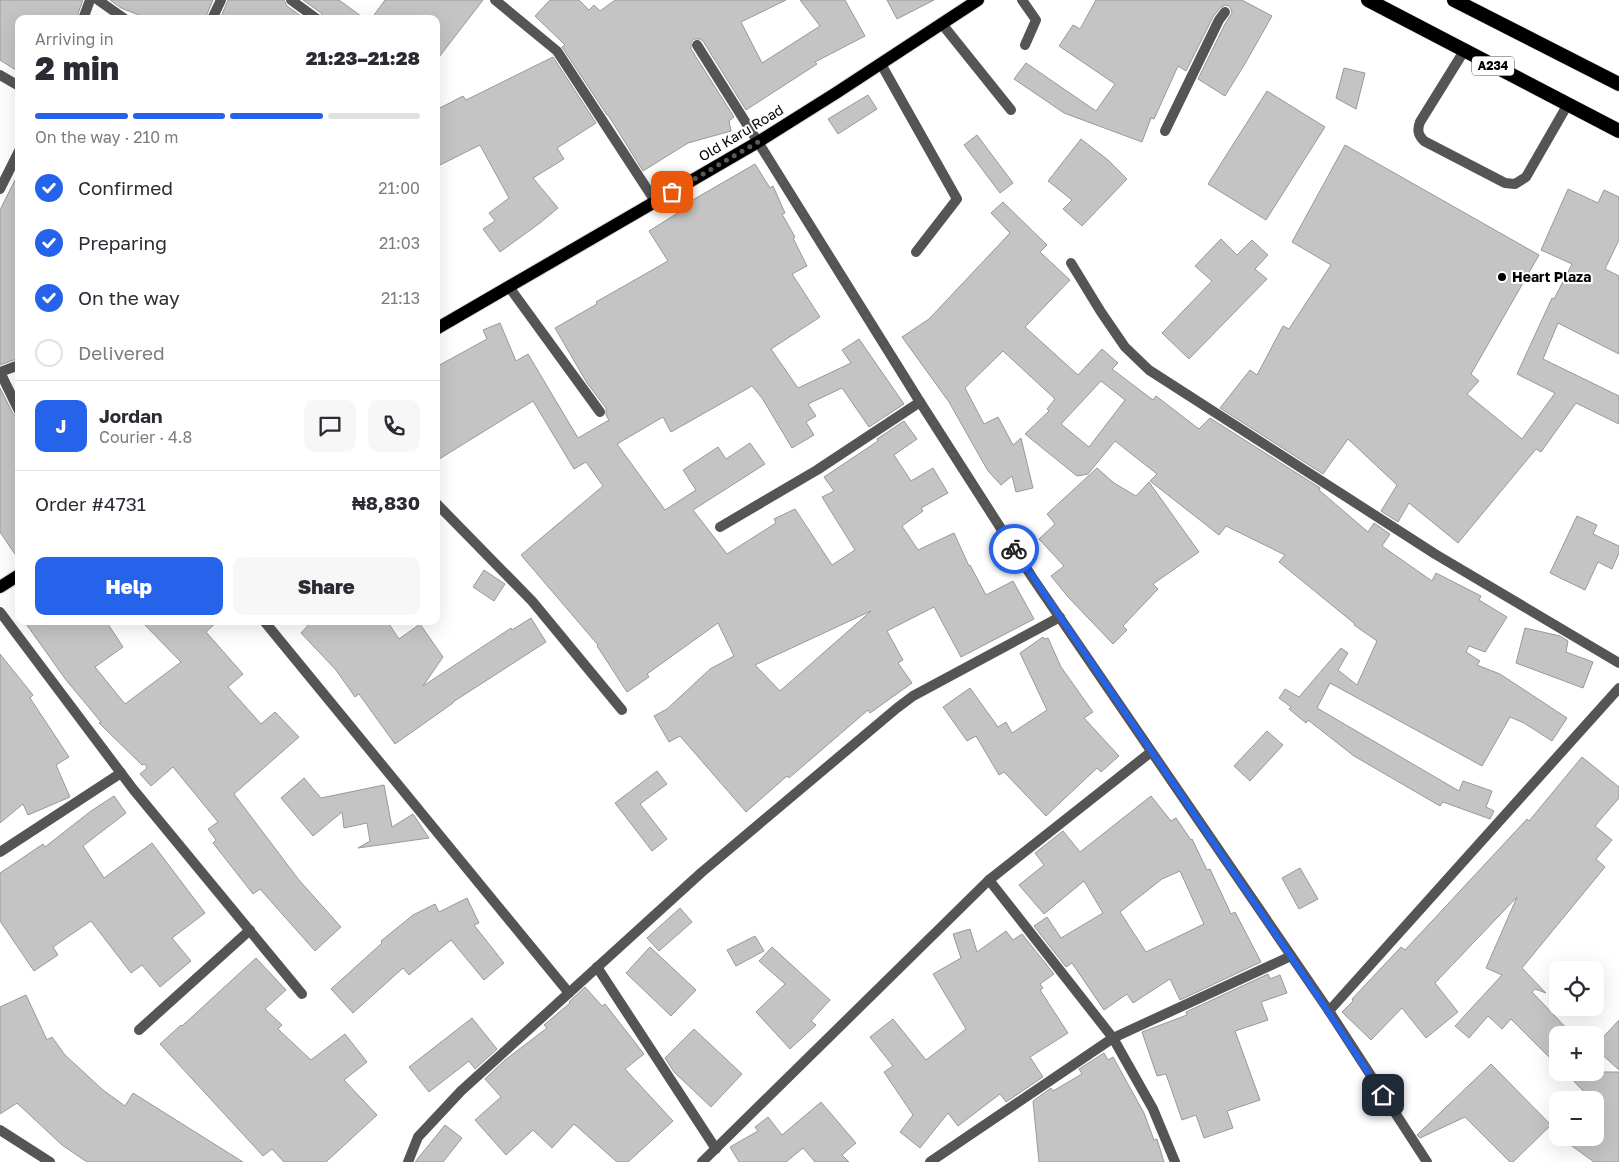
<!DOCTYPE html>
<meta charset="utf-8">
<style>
:root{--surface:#fff;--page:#f7f7f7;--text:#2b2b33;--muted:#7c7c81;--line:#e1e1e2;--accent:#2563eb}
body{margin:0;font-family:"Golos Text",sans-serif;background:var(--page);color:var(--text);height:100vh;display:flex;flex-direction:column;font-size:19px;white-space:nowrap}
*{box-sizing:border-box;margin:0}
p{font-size:16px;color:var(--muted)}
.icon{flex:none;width:28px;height:28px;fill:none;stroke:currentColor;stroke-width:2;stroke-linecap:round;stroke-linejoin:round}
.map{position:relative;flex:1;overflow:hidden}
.side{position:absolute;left:15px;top:15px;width:425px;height:610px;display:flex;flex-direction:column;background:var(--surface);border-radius:10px;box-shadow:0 5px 20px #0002}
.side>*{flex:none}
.buttons{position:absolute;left:1549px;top:961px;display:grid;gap:10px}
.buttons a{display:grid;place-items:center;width:55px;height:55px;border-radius:10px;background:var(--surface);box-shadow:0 5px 20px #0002;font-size:25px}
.pin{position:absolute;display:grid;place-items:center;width:42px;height:42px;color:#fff;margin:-21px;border-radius:10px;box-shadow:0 2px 8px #0006}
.courier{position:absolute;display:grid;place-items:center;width:50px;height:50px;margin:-25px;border:4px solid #2563eb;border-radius:50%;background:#fff;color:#222;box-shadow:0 1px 6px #0007}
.headline em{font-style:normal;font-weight:800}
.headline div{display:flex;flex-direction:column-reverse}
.headline{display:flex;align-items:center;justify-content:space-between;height:85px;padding:0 20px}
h1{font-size:32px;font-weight:800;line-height:38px}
.bar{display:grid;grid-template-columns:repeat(4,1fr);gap:8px 5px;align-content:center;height:60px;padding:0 20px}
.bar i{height:6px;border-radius:4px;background:var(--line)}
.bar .selected{background:var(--accent)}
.bar p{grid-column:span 4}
.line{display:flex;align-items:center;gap:12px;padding:0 20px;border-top:1px solid var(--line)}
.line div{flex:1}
.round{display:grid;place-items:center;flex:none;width:52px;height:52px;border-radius:10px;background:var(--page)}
ol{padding:0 20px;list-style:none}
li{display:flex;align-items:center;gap:15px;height:55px}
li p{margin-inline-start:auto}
li .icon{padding:5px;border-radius:50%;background:var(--accent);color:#fff;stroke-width:4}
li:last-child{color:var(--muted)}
li i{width:28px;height:28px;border:2px solid var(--line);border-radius:50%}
.primary-button{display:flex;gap:10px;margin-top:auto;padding:10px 20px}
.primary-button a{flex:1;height:58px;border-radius:10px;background:var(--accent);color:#fff;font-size:20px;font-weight:800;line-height:58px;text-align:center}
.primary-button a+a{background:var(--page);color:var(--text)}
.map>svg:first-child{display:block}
</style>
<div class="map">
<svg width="1619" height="1162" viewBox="0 0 1619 1162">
<rect width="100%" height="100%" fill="#fff"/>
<g fill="#c4c4c4" stroke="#999" fill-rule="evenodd">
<polygon points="0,0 83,0 76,19 19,19 19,72 0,60"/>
<polygon points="110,0 213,0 205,19 149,19 121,8"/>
<polygon points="228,0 284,0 287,6 305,19 220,19"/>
<polygon points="303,0 339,0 365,19 324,19 321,13"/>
<polygon points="385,0 483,0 436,61 436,19 371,19"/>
<polygon points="550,0 579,0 589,10 594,5 600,11 615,0 786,0 741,22 762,63 820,26 800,0 845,0 865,36 815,62 817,64 746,110 703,41 700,39 694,39 691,42 691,49 734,117 729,121 731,131 688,143 643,171 608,115 607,115 562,47 565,45 535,16"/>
<polygon points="887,0 934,0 897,19"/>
<polygon points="1096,0 1242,0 1272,16 1246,62 1225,96 1198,79 1225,24 1232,13 1231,9 1229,6 1225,5 1220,8 1213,17 1186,71 1178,66 1154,119 1151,118 1142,142 1064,113 1014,79 1026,63 1096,111 1115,84 1059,46 1073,25 1080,29"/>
<polygon points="553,57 596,123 557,148 564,159 533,178 558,208 540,223 500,252 483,229 495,221 489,213 509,198 480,145 436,167 436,110 463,96 466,100"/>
<polygon points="1344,68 1365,73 1356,109 1336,98"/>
<polygon points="1267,91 1325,127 1266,220 1208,184"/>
<polygon points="868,95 877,109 838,134 828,119"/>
<polygon points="977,135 1013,183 1000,193 964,145"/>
<polygon points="1081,139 1108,160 1127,179 1082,226 1063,209 1072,200 1048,181"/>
<polygon points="1345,145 1539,255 1471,374 1479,381 1467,394 1522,439 1555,393 1517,374 1552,298 1554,299 1572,264 1541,250 1568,189 1598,203 1604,190 1619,197 1619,240 1605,269 1619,276 1619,354 1558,323 1543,359 1619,396 1619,424 1576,403 1541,452 1536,449 1458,543 1409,503 1398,522 1381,511 1397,485 1348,439 1323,474 1220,408 1250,370 1257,375 1283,326 1289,329 1331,265 1292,242"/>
<path d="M755,164L770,188L773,186L785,213L782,214L795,237L793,238L807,266L792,274L820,317L771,349L798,388L851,363L842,350L859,339L904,404L869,427L842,388L808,404L816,416L806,422L814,435L792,448L762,398L752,386L671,432L663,417L617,444L665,510L696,490L683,470L718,447L726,459L750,443L765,464L693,510L727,554L776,523L774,519L795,509L832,565L855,550L822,497L834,491L824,477L878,441L877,439L904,421L917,439L894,455L911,481L933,468L948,493L921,508L923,511L902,526L918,550L954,533L969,566L970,565L986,595L1013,581L1034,619L961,657L934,607L887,631L903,660L898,663L912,683L870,713L868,710L789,778L787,776L746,812L680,736L669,742L654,716L667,709L710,669L734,656L718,623L647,674L649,677L627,692L597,646L598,645L521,555L603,486L586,462L574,469L533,401L436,461V367L487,339L483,330L500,323L516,361L528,354L578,438L609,420L606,415V408L587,383L555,328L597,304L596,302L668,261L649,231L692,204L691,201ZM871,611L780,691L755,665Z"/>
<polygon points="19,172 19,358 0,365 0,210"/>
<path d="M1003,202L1047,245L1040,252L1070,280L1025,327L1078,375L1102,349L1118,363L1112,369L1153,400L1156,396L1199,429L1210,418L1320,488L1319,490L1368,532L1374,523L1390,534L1382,546L1432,581L1436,573L1481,596L1479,600L1507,617L1485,652L1469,646L1466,652L1480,661L1477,665L1500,674L1567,718L1552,741L1524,723L1510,717L1482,766L1330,683L1317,708L1459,791L1463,781L1492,791L1486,807L1494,811L1490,819L1443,802L1440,806L1354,756L1308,720L1306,723L1289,709L1291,707L1279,698L1285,689L1299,697L1341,648L1348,653L1338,670L1357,685L1377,641L1354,625L1355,624L1279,562L1285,555L1226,526L1219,535L1150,481L1157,474L1115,441L1088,474L1077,476L1025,434L1049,411L1047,409L1055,399L1003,351L965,388L984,424L998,417L1013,445L1021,438L1033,488L1016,492L1012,476L1001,485L988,471L949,402L902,337L929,319L1010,233L991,213ZM1101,381L1125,400L1089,447L1061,424Z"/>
<polygon points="1221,239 1237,255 1252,240 1268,255 1255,269 1267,279 1189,359 1162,333 1212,281 1195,266"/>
<polygon points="0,388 13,414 19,418 19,560 0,532"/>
<polygon points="1097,468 1114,483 1136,496 1149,482 1199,552 1153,584 1158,589 1123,626 1127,630 1113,644 1069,598 1051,576 1064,566 1039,539 1055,524 1047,514"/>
<polygon points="1577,516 1597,525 1593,534 1619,546 1619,553 1612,569 1598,562 1585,590 1550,573"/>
<polygon points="484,570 505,584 494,601 473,587"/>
<polygon points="531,618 546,642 453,702 453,703 395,744 359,694 355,697 336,670 301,633 312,621 387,621 399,639 420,624 443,657 423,686 511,628 512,630"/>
<polygon points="24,621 106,621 123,647 95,667 125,704 181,662 141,621 218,621 206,632 243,674 228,687 261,724 275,712 299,737 234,794 299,880 341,927 315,951 260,889 253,894 213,843 216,840 208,829 218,822 173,767 151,786 140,774 147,768 145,764 142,765 99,723 101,722 66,680"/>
<polygon points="1525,628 1560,636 1568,641 1566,652 1593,662 1583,688 1516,663"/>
<polygon points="1043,637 1044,639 1048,638 1061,667 1093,712 1084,718 1119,756 1101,772 1097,768 1046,816 1004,772 999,775 976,736 967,741 943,707 970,688 998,727 1006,722 1012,733 1047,710 1020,653"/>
<polygon points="0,654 33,695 30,698 69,757 56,765 70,797 28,815 23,804 0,823"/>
<polygon points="1267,731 1283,745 1250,781 1234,766"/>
<polygon points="1582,757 1619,787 1619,798 1595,826 1612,840 1596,859 1605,867 1522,968 1546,993 1535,989 1532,992 1573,1035 1558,1035 1558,1066 1511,1019 1502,1029 1488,1016 1469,1038 1455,1026 1502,975 1486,968 1517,897 1435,983 1458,1012 1426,1038 1402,1008 1371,1040 1342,1012 1353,1001 1352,999 1401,947 1405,950 1527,819 1529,821"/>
<polygon points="657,771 667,784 640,804 667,839 652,851 615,803"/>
<polygon points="304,778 321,798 384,785 392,827 413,814 429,838 358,848 370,841 367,823 344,828 342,812 313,836 281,798"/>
<polygon points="114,796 126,813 83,846 104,878 152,843 205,913 172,938 191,961 160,987 142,965 131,973 91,921 53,947 58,955 34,971 0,921 0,873 43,844 45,847 91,811"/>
<path d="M1151,796L1171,821L1176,818L1191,840L1192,839L1207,870L1210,869L1231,914L1235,912L1261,962L1180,1000L1170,979L1133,1003L1127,994L1104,1010L1072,963L1066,967L1034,926L1047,917L1061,938L1103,913L1084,881L1044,914L1019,885L1044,865L1035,853L1063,831L1080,852ZM1180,871L1204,924L1146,952L1120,912L1162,879Z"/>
<polygon points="1300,868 1318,899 1299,909 1282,878"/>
<polygon points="467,898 479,923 474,925 504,963 484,980 451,940 409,975 403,968 353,1013 331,989 382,943 381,941 413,915 435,904 439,912"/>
<polygon points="680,908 692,922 659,951 647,938"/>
<polygon points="970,929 977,952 1006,931 1013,940 1022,934 1054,974 1040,984 1043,988 1040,990 1068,1033 1030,1057 1043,1077 1006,1102 1000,1094 958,1126 948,1113 920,1148 900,1132 913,1115 884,1072 893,1066 870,1037 893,1019 926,1060 966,1029 933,974 961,958 953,934"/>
<polygon points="755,936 764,951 736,966 727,950"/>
<polygon points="650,947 696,990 671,1016 626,973"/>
<polygon points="772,947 830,1000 811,1021 816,1025 790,1049 756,1012 785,984 759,961"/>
<polygon points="256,958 286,990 265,1009 282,1025 278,1029 311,1060 345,1034 367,1062 344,1080 377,1115 326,1162 284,1162 272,1149 263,1156 160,1044 181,1025 182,1026"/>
<polygon points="1268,974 1270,979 1280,975 1287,993 1261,1002 1268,1020 1235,1031 1260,1100 1227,1111 1233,1128 1204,1138 1196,1115 1182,1120 1166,1074 1157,1076 1142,1032 1187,1015 1186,1012"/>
<polygon points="585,987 602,1006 605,1004 644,1054 625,1069 673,1121 628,1162 617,1162 574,1124 552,1148 533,1130 506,1155 475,1120 501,1097 485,1079 505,1060 547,1028 544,1025 570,1003 569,1002"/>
<polygon points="26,995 47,1040 52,1037 65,1055 103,1090 125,1106 133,1093 243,1162 87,1162 62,1145 17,1103 0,1114 0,1007"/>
<polygon points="472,1018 497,1049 475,1069 469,1061 429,1092 409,1067"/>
<polygon points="1619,1020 1619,1070 1595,1048 1595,1046"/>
<polygon points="694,1029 742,1074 711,1107 674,1072 665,1058"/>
<polygon points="1104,1053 1108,1060 1113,1057 1144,1113 1154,1140 1157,1139 1164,1162 1039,1162 1033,1101 1051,1088 1053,1091 1082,1074 1079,1069"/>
<polygon points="1491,1064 1551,1125 1513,1162 1510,1162 1465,1117 1420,1138 1417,1135"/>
<polygon points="1565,1072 1619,1072 1619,1162 1594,1162 1561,1138 1595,1138 1595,1100 1592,1100"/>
<polygon points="821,1102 856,1143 842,1155 849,1162 815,1162 803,1148 786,1162 739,1162 730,1147 758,1131 755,1127 768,1117 782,1135"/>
<polygon points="445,1125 462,1138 443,1162 415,1162"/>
</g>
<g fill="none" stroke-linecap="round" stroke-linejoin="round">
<defs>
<g id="primary">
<polyline points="436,329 758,142 836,93 978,0"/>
<polyline points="0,587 19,575"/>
</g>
<g id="trunk">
<polyline points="1368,0 1619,131"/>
<polyline points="1454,0 1619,84"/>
</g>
</defs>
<use href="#primary" stroke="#dbdbdb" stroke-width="14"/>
<use href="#trunk" stroke="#dbdbdb" stroke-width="15"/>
<g stroke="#555" stroke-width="10">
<polyline points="1022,0 1036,20 1025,45"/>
<polyline points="942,24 1011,110"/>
<polyline points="697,45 758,142"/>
<path d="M1464,51L1420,122C1417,130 1418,135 1424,141L1505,183L1515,184L1526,177L1568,104"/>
<polyline points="881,64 957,199 916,252"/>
<polyline points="1165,131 1219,20 1225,12"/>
<polyline points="509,287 600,412"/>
<polyline points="139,1030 250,930"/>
</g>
<g stroke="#555" stroke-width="10">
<polyline points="98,0 125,19"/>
<polyline points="291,0 317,19"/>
<polyline points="495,0 557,51 655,201"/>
<polyline points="83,19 90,0"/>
<polyline points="212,19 221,0"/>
<polyline points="0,75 19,86"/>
<polyline points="758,142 920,402 1032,577 1329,1011 1427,1162"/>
<polyline points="0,189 19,151"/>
<polyline points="1071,263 1101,312 1125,347 1149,370 1435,554 1619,663"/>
<polyline points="0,372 19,411"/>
<polyline points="0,372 19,365"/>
<polyline points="436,503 532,601 622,710"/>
<polyline points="720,527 817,470 920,402"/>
<polyline points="0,612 133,789 302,994"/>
<polyline points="264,621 569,993"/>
<polyline points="0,852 121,773"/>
<polyline points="989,880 1113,1038 1153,1109 1175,1162"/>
<polyline points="597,967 716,1149"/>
<polyline points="1329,1011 1619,688"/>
<polyline points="0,1130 50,1162"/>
<polyline points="408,1162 418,1137 461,1091 702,872 897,708 913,696 1060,617"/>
<polyline points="702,1162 989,880 1151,752"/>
<polyline points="930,1162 1113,1038 1291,956"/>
</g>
<use href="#primary" stroke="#000" stroke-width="12"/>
<use href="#trunk" stroke="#000" stroke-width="14"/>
</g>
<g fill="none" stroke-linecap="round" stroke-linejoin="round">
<polyline stroke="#595959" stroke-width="5" stroke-dasharray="0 9" points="672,192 758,142 920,402 1014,549"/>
<polyline stroke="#2563eb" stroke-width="6" points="1014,549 1319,998 1383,1095"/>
</g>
<circle fill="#000" stroke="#fff" stroke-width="2" cx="1502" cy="277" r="5"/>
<g text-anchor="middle" stroke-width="4" stroke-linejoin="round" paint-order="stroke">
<rect fill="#fff" stroke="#4c4c4c" stroke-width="1" x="1472" y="56.5" width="42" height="19" rx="4"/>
<g font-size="12" font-weight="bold" fill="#000">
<text x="1493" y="70">A234</text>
</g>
<g font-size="14" fill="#000" stroke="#fff">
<text transform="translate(741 133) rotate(-31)" y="5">Old Karu Road</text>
</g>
<g font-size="14" font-weight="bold" fill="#000" stroke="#fff" text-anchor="start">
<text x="1512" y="282">Heart Plaza</text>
</g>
</g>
</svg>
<div class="buttons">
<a><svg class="icon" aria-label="locate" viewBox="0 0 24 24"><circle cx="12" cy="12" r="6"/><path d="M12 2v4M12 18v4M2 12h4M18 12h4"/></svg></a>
<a>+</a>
<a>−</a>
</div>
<div class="pin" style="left:672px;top:192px;background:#ea580c"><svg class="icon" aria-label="bag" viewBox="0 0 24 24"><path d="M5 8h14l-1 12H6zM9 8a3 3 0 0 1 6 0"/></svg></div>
<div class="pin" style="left:1383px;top:1095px;background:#1f2937"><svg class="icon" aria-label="home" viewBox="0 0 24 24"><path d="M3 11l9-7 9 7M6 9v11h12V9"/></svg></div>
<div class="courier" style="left:1014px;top:549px"><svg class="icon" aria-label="bike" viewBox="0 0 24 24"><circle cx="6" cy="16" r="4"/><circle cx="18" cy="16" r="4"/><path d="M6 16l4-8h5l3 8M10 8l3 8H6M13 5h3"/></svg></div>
<section class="side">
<div class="headline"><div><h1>2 min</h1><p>Arriving in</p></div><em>21:23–21:28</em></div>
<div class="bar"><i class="selected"></i><i class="selected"></i><i class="selected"></i><i></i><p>On the way · 210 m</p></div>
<ol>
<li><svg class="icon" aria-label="check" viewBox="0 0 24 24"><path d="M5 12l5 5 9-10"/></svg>Confirmed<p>21:00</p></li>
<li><svg class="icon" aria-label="check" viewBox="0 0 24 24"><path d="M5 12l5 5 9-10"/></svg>Preparing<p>21:03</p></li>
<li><svg class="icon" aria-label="check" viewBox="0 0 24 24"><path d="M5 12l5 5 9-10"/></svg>On the way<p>21:13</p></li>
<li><i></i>Delivered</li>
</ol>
<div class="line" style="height:90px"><b class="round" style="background:var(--accent);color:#fff">J</b><div><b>Jordan</b><p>Courier · 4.8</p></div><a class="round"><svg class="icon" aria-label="chat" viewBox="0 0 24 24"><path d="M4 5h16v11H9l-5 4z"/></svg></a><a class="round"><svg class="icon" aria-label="phone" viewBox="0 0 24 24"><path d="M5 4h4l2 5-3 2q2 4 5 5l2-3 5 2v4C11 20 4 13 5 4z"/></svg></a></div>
<div class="line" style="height:65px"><div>Order #4731</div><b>₦8,830</b></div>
<div class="primary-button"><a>Help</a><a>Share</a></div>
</section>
</div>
